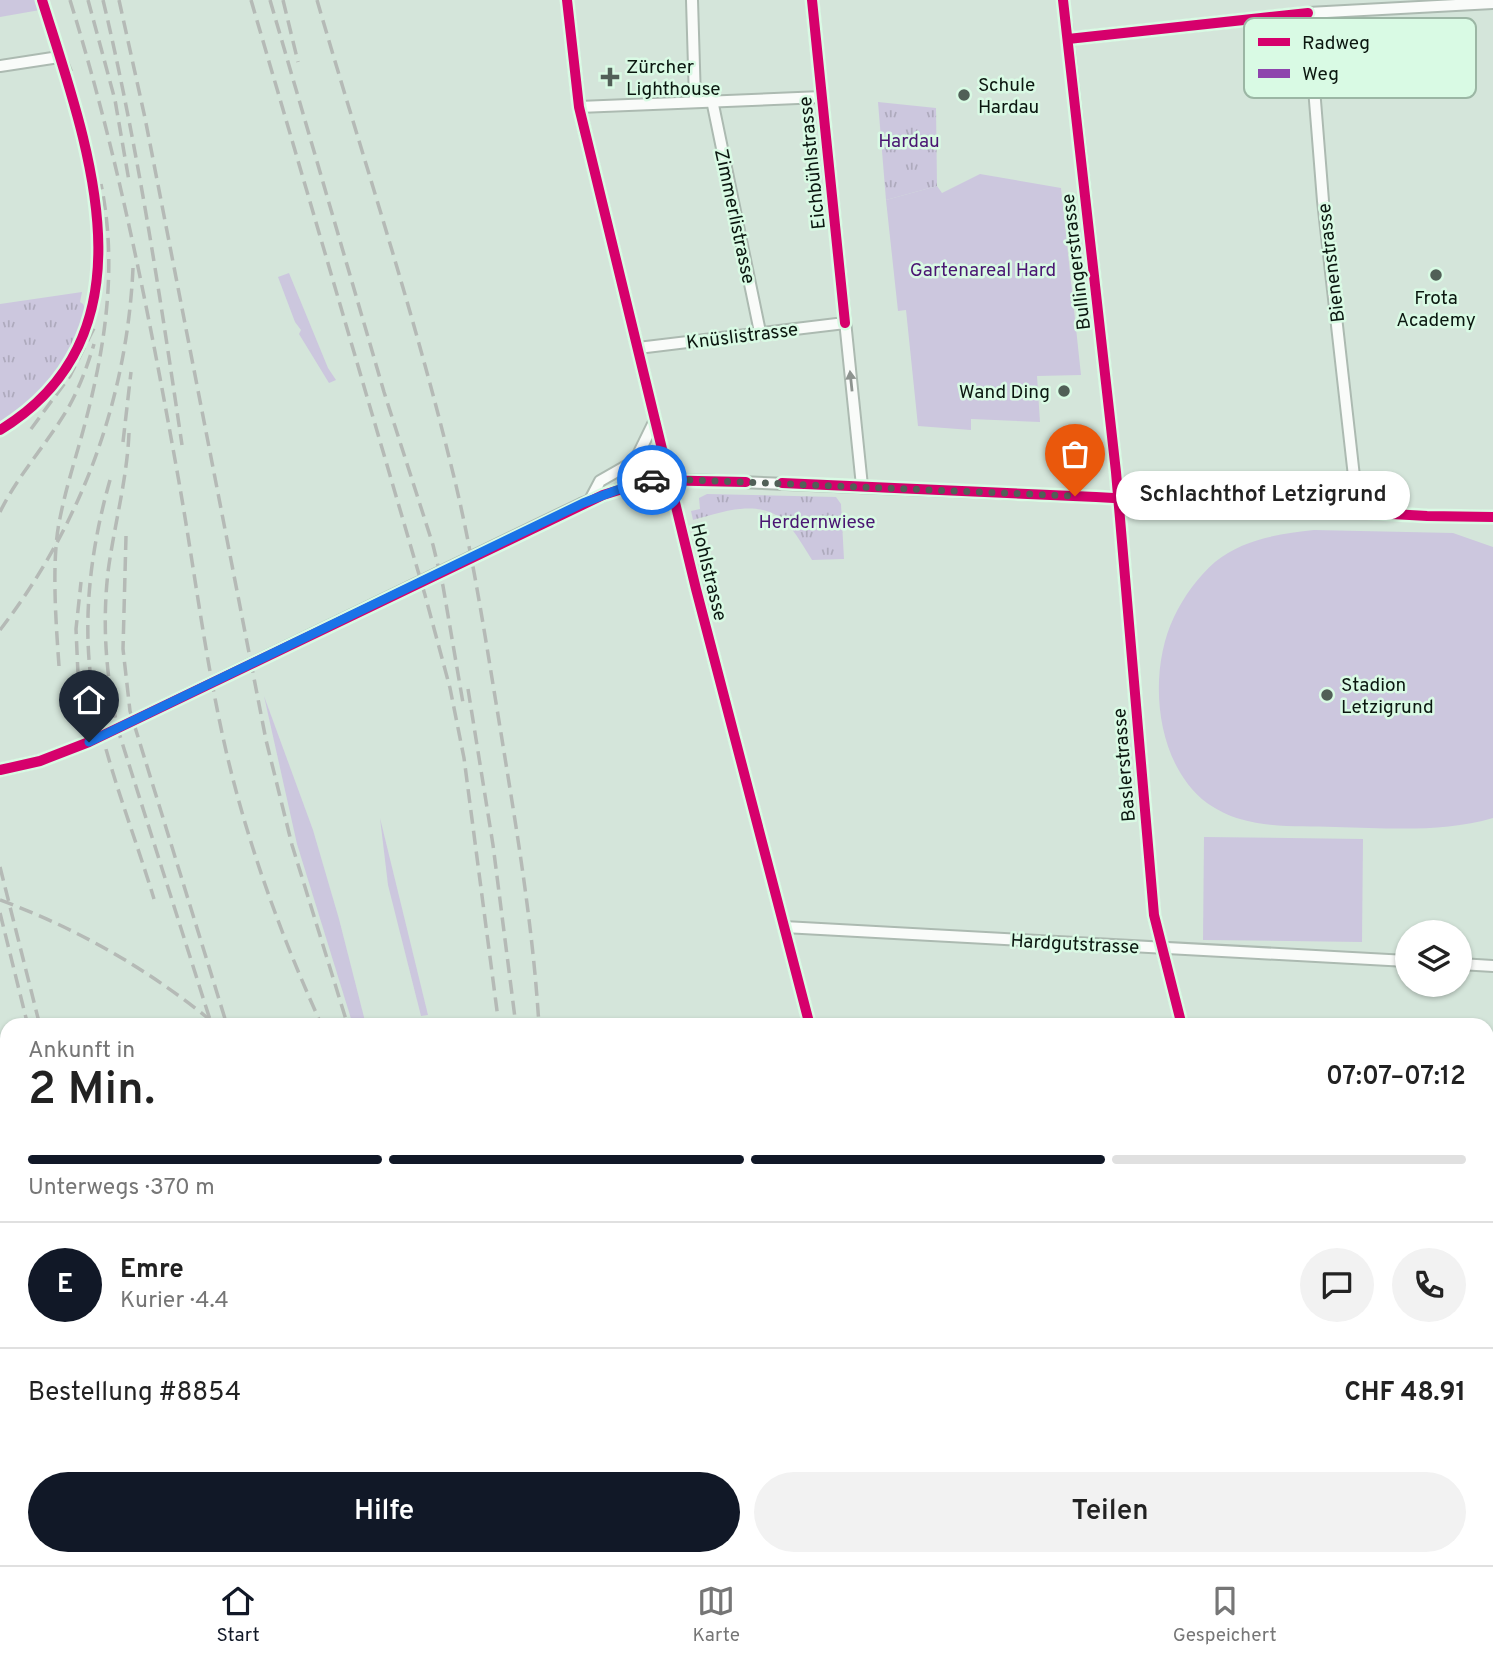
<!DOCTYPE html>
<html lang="de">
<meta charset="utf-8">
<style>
:root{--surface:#fff;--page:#f2f2f2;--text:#222;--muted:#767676;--line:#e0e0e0;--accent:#111827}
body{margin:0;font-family:Overpass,sans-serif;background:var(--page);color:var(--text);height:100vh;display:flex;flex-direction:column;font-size:26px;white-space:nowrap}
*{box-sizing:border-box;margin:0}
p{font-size:23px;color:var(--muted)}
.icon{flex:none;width:38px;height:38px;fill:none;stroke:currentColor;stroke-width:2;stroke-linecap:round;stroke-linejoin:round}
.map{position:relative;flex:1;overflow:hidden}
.side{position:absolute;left:0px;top:1018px;width:1494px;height:548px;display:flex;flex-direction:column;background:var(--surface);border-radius:21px 21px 0 0;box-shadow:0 2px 5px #0004}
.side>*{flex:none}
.controls{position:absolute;left:1395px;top:920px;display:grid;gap:14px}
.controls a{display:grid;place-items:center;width:77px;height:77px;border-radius:50%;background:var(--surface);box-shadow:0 2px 5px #0004;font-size:35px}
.pin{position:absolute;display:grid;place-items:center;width:60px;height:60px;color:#fff;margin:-72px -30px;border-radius:50% 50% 50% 0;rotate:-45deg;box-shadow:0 0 7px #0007}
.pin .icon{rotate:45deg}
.courier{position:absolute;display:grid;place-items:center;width:70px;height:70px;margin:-35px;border:5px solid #1a73e8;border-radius:50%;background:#fff;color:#222;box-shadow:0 2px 9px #0007}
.bubble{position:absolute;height:49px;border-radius:24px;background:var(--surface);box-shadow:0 2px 5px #0004;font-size:23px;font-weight:600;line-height:49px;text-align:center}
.head em{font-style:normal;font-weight:600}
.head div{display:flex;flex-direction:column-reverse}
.head{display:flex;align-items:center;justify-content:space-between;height:119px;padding:0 28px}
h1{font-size:46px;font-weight:600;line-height:52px}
.bar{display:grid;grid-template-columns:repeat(4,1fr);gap:10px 7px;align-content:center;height:84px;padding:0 28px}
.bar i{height:9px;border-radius:5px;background:var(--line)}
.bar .selected{background:var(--accent)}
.bar p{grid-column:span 4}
.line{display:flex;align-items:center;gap:18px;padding:0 28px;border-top:2px solid var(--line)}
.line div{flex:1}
.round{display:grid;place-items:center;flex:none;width:74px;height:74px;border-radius:37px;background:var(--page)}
.button{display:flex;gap:14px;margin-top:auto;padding:14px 28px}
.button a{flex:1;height:80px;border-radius:42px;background:var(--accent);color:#fff;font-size:28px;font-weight:600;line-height:80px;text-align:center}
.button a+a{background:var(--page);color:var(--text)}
.tab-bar{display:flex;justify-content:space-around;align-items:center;height:98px;border-top:2px solid var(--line);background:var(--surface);font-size:19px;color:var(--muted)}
.tab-bar a{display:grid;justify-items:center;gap:4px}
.tab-bar .selected{color:var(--accent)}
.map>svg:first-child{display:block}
</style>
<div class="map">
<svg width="1493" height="1565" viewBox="0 0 1493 1565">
<defs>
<pattern id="park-tufts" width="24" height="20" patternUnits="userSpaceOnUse" patternTransform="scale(1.75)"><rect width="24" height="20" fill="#ccc7de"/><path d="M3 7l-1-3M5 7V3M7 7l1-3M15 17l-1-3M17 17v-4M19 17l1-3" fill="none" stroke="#aeaabd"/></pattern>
</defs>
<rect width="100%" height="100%" fill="#d4e5da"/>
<g fill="#ccc7de">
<polygon points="0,0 37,0 40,10 0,17"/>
<polygon points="980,174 1061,188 1081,375 1037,376 1040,422 971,419 971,430 918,426 906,310 898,311 886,200 937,186 942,193"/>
<polygon points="289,273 328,368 336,380 329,383 299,334 301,330 295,322 278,277"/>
<path d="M1314,530L1453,533L1493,547V818C1442,833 1387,828 1335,827C1304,826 1270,828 1240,819C1229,816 1217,810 1207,803C1155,764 1147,673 1174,617C1184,596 1198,577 1215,562C1243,539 1279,534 1314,530Z"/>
<polygon points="264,696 313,830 339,919 366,1025 353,1025 297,844"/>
<polygon points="380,818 428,1015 421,1016 388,885"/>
<polygon points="1204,837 1363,839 1362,942 1203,940"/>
</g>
<g fill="url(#park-tufts)">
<polygon points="878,102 936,108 937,186 886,200"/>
<path d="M82,292L80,302L83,304L87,312C72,359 41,398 0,424V304Z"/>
<path d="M707,494L836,497L841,504L844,559L812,560C805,549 799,538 791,528C765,496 726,511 693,520L691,511L700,509L699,498Z"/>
</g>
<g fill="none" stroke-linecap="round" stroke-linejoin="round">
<polyline stroke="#b6c6bc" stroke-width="10" stroke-dasharray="10 5" stroke-linecap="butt" points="1063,0 1066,23"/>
<defs>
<g id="minor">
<polyline points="567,0 579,107 696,589 810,1026"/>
<polyline points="692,0 695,100"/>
<polyline points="812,0 862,486"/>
<polyline points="1308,13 1323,201 1358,512"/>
<polyline points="1066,23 1116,472 1154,915 1182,1026"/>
<polyline points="1068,39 1308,13 1493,3"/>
<polyline points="0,66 59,57"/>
<polyline points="712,100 760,332"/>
<polyline points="579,107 822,97"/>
<polyline points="638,348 845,323"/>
<polyline points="590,500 600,481 635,461 655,420"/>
<polyline points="583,503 617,490 651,480 692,480 1096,497 1427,516 1493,517"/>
<polyline points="784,927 1407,961"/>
<polyline points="1460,964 1493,966"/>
<polyline points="1488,1202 1493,1201"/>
<polyline points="1488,1411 1493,1411"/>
<polyline points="1488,1552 1493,1551"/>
<polyline points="948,1559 950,1565"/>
<polyline points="1321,1559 1322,1565"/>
<polyline points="1473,1559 1475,1565"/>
</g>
</defs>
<use href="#minor" stroke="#acbab1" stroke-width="14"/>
<use href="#minor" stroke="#f9fbf9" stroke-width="10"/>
<g stroke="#b5bab6" stroke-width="3.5" stroke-dasharray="14 7" stroke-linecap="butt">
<polyline points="42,0 72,73"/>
<path d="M70,0C119,158 150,319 179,482C195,573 206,665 227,755C249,848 282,938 322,1026"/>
<polyline points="88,0 115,100 129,181"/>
<path d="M103,0C138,147 160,296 182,445"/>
<polyline points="119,0 145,118 266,740 292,845 348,1026"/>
<polyline points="251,0 425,595 450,688 464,758 499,1026"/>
<polyline points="270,0 384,392 433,545 443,586 463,703"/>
<polyline points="283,0 298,62"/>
<path d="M317,0C361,152 411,303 449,457C472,546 485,637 500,727C516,826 533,925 539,1026"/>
<polyline points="31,429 70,376 95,326"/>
<path d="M129,433C127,480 114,526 108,572C102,626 106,680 119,733L212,1026"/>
<polyline points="123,442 131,372"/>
<path d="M110,480C89,554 80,633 96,709C110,774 135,836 154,899"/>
<path d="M0,512C18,475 46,445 67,410C79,389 87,367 94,344"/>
<polyline points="126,536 123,649 130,711 226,1022"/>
<path d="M0,630C81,525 127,400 133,268"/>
<path d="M59,666C56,623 51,559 60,518C66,488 75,460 83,431C105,350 118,267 101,184"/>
<polyline points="468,689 493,845 516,1026"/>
<polyline points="79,697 76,629 81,582"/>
<polyline points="0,867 40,1026"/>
<path d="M0,900C76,928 146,968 209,1019"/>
<polyline points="0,913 28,1026"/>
<polyline points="516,1559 518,1565"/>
<polyline points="557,1559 559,1565"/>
<polyline points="578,1559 580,1565"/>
<polyline points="629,1559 631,1565"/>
<polyline points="643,1559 645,1565"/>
<polyline points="244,1565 244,1559"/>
<polyline points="256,1565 257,1559"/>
</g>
<defs>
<polyline id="minor-bridge" points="0,770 40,761 89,742 583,503"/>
</defs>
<use href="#minor-bridge" stroke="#acbab1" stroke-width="14" stroke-linecap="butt"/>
<use href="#minor-bridge" stroke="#f9fbf9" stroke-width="10"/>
<g stroke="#8e44ad" stroke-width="9" stroke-dasharray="18 9" stroke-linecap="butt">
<polyline points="1488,1411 1493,1411"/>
<polyline points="1488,1552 1493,1551"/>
<polyline points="1473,1559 1475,1565"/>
</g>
<defs>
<g id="cycleway">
<polyline points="567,0 579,107 696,589 810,1026"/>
<polyline points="812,0 845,323"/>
<polyline points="1063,0 1116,472 1154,915 1182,1026"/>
<polyline points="1068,39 1308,13"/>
<path d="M0,430C161,332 86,141 42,0"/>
<polyline points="782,483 1096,497 1427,516 1493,517"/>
<polyline points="0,770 40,761 89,742 603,495 651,480 746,482"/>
</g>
</defs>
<use href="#cycleway" stroke="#d9fae4" stroke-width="15"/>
<use href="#cycleway" stroke="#d6006c" stroke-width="10"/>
</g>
<defs><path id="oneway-solid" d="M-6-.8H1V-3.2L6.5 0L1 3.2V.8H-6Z" transform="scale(1.75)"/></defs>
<use fill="#8e9490" href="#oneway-solid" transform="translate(851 381) rotate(-96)"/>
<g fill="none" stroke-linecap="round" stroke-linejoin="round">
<polyline stroke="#515f57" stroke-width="7" stroke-dasharray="0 12.6" points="652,480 692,480 1075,496"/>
<polyline stroke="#1a73e8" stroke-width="9" points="89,742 583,503 617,490 652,480"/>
</g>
<g fill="#515f57" stroke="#d9fae4" stroke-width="2.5">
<path d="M606.5 66.5h7v7h7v7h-7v7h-7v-7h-7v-7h7z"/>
<circle cx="964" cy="95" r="7"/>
<circle cx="1436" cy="275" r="7"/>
<circle cx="1064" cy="391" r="7"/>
<circle cx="1327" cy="695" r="7"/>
</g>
<g text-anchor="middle" stroke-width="5" stroke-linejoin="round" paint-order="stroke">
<g font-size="19" fill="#0b1710" stroke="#d9fae4" text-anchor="start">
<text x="626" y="73">Zürcher<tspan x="626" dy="22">Lighthouse</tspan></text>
<text x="978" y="91">Schule<tspan x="978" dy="22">Hardau</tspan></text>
<text x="1436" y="304" text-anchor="middle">Frota<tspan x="1436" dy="22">Academy</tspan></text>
<text x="1050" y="398" text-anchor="end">Wand Ding</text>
<text x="1341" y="691">Stadion<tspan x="1341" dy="22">Letzigrund</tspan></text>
</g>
<g font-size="19" fill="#4a1672" stroke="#d9fae4">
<text x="909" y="147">Hardau</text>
<text x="983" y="276">Gartenareal Hard</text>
<text x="817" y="528">Herdernwiese</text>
</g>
<g font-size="19" fill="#0b1710" stroke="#d9fae4">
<text transform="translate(811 163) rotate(-96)" y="7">Eichbühlstrasse</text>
<text transform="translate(736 216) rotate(78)" y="7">Zimmerlistrasse</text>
<text transform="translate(1075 262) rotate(-97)" y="7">Bullingerstrasse</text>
<text transform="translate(1330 263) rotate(-97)" y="7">Bienenstrasse</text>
<text transform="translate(742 335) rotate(-7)" y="7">Knüslistrasse</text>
<text transform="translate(710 572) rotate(76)" y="7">Hohlstrasse</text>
<text transform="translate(1123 765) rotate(-95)" y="7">Baslerstrasse</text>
<text transform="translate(1075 943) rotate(3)" y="7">Hardgutstrasse</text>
</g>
</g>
<rect x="1244" y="18" width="232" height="80" rx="10" fill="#d9fae4" stroke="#9bb6a4" stroke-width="2"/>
<rect x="1258" y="38" width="32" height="8" fill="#d6006c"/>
<rect x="1258" y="69" width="32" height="9" fill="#8e44ad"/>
<g font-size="19" fill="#0b1710">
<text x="1302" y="49">Radweg</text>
<text x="1302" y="80">Weg</text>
</g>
</svg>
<div class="controls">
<a><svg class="icon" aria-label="layers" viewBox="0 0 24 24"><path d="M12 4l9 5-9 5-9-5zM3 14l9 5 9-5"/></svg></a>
</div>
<div class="pin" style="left:1075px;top:496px;background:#ea580c"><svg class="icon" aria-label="bag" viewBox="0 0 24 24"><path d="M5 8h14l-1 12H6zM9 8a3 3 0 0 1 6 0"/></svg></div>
<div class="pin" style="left:89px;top:742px;background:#1f2937"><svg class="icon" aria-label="home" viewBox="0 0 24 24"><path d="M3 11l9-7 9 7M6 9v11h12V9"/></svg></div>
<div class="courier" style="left:652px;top:480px"><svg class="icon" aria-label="car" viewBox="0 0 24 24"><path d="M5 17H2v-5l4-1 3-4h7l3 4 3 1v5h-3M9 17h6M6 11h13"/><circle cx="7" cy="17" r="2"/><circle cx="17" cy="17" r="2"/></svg></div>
<div class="bubble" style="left:1116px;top:471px;width:294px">Schlachthof Letzigrund</div>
<section class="side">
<div class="head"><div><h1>2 Min.</h1><p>Ankunft in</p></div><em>07:07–07:12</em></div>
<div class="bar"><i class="selected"></i><i class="selected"></i><i class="selected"></i><i></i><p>Unterwegs · 370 m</p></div>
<div class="line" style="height:126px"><b class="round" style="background:var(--accent);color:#fff">E</b><div><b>Emre</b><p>Kurier · 4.4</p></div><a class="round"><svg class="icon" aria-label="chat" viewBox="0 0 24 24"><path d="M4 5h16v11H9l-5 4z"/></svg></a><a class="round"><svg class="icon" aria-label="phone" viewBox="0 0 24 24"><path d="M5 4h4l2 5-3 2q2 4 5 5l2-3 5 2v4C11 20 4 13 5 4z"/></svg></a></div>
<div class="line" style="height:91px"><div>Bestellung #8854</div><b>CHF 48.91</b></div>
<div class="button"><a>Hilfe</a><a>Teilen</a></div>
</section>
</div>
<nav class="tab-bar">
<a class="selected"><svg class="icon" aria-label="home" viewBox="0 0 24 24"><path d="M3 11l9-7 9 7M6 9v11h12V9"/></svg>Start</a>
<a><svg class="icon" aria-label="map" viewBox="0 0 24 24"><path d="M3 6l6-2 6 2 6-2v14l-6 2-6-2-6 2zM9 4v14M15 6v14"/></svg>Karte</a>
<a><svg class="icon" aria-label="saved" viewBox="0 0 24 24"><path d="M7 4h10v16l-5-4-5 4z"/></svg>Gespeichert</a>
</nav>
